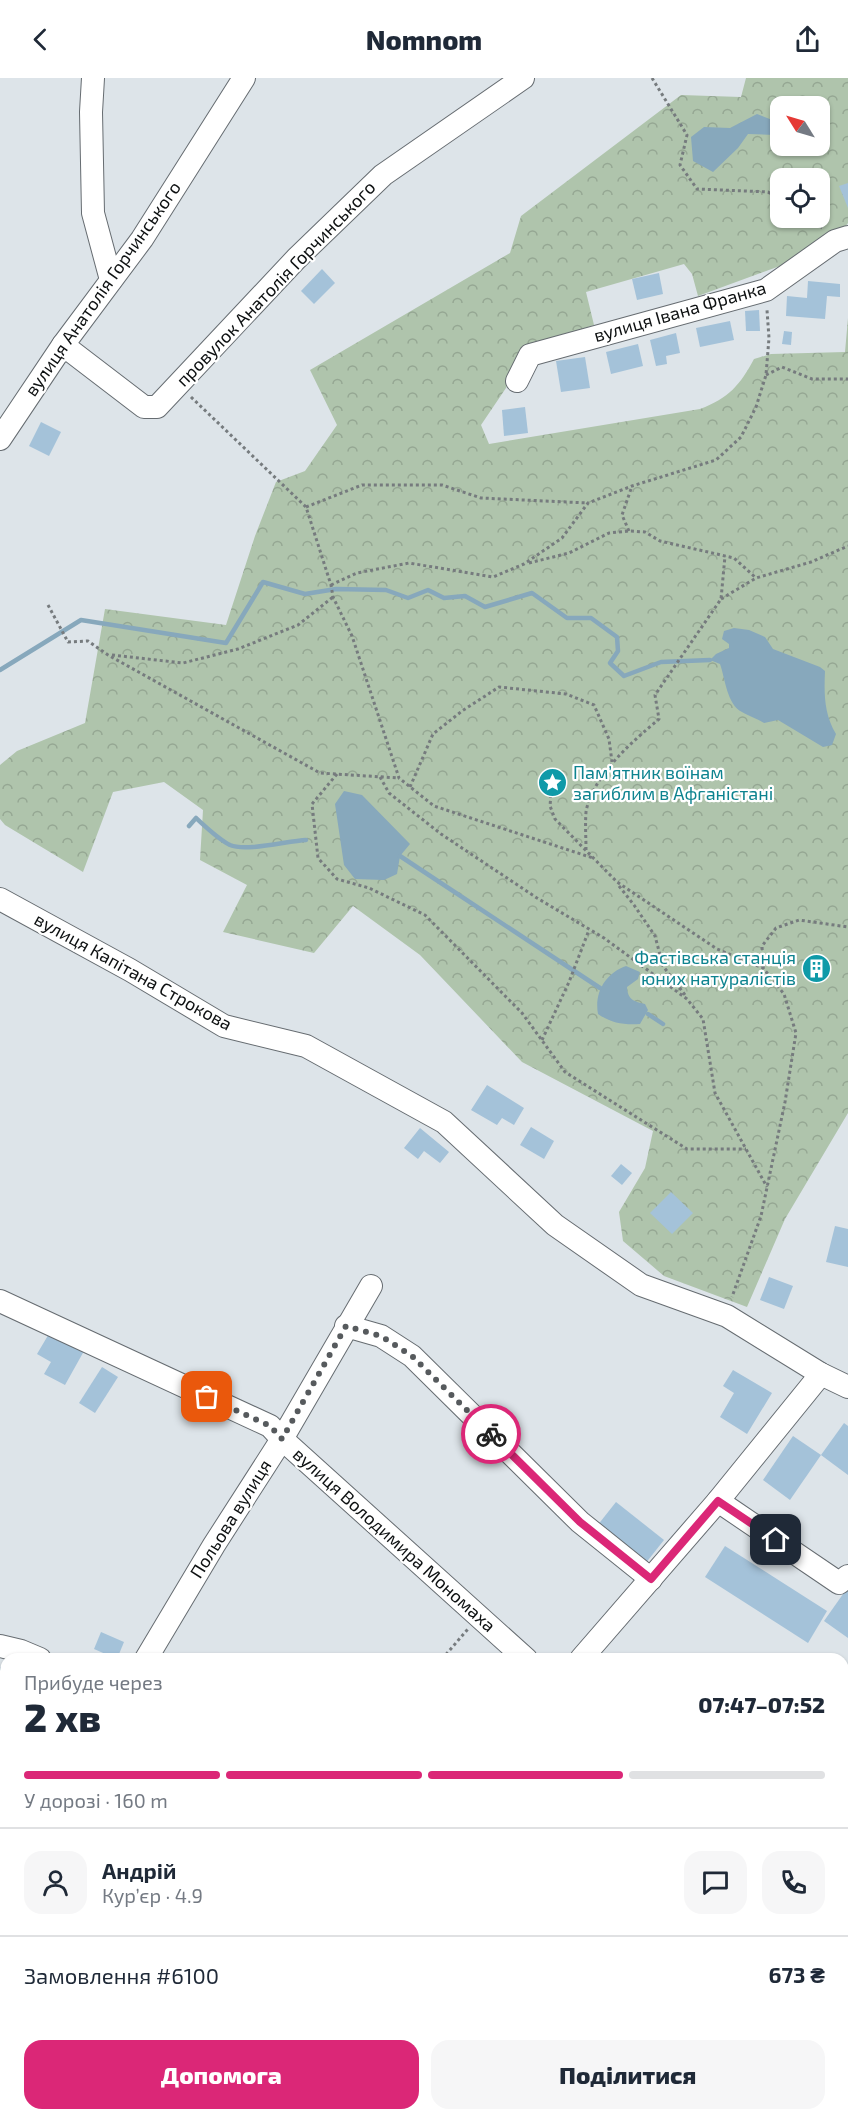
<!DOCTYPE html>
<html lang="uk">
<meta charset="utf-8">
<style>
:root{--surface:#fff;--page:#f6f6f7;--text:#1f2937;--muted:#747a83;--line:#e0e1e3;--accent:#db2777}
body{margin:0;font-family:"Exo 2",sans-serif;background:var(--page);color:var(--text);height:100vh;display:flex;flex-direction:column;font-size:22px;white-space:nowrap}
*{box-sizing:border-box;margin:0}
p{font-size:20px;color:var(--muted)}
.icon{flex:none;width:33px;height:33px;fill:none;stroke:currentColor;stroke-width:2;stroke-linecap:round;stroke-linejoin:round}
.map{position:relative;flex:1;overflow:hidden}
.panel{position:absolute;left:0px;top:1575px;width:849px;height:468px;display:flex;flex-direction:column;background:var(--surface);border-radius:18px 18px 0 0;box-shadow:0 2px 4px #0004}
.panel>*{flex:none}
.needle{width:39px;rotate:307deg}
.controls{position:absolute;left:770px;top:18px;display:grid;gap:12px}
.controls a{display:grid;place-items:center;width:60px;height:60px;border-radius:12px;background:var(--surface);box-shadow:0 2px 4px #0004;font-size:30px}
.pin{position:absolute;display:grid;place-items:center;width:51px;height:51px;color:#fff;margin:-26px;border-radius:12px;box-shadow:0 3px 9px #0006}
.courier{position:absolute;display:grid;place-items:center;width:60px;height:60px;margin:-30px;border:4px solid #db2777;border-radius:50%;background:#fff;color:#222;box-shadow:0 2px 8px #0007}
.head em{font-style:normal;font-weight:800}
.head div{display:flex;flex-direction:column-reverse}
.head{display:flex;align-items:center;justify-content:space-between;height:102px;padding:0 24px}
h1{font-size:39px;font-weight:800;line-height:45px}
.bar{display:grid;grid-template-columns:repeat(4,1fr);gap:9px 6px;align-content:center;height:72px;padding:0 24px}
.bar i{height:8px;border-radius:4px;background:var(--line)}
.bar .selected{background:var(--accent)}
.bar p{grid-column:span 4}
.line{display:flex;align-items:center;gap:15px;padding:0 24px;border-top:2px solid var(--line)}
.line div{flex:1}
.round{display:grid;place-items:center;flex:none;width:63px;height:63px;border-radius:18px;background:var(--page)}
.button{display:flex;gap:12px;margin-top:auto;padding:12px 24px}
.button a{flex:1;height:69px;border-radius:18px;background:var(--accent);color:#fff;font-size:24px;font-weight:800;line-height:69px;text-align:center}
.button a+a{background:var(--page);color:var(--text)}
header{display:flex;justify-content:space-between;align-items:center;height:78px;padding:0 24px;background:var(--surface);font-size:27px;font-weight:800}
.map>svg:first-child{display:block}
</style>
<header><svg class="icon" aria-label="back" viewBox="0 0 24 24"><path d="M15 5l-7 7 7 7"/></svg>Nomnom<svg class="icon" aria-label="share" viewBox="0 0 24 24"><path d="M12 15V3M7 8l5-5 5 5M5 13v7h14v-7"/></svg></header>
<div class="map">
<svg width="848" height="2043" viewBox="0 0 848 2043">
<defs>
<pattern id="forest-firs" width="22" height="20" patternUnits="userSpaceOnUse" patternTransform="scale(1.5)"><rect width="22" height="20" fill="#afc4ac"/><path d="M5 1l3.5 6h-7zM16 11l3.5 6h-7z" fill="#95a793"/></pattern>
<pattern id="park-crowns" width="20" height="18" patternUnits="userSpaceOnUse" patternTransform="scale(1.5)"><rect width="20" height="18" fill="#afc4ac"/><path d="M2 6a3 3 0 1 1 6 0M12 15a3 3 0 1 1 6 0" fill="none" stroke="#95a793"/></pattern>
</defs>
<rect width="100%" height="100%" fill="#dde4e9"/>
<polygon fill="url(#forest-firs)" points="848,1780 848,1909 843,1913 843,1782"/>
<path fill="url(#park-crowns)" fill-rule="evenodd" d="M746,0H848V145L840,156L780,188L698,218L692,196L684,186L586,214L594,247L525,270L506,310L481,347L489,366L700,331C729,320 740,307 754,281L771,276L845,274L848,240V1035L785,1141L747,1229L664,1198L623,1163L619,1134L645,1090L653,1053L522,984L420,877L353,828L314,875L223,854L247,807L200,782L203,732L164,704L113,714L83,794L5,747L0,741V687L17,673L85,645L105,531L226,547L255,458L276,404L305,393L337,347L310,292L510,175L521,138L681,17L741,19ZM780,28H819V68H780ZM780,100H819V140H780Z"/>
<g fill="#87a8bc">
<polygon points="757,36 780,45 780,63 775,57 748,56 738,70 713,94 693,83 691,59 704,49 730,50"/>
<path d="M734,550L749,552L765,559L773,571L820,589L825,593C824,616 824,636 836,656L832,667L823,669L778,642L764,645C756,640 749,638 742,634C727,627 725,600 720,586L710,582L716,576L729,570V566L722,561L724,553Z"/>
<polygon points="344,713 362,717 410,766 400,778 397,796 384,802 355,801 344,787 335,726"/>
<path d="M626,888L640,894L638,901L627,909C628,922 633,923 645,926L648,932L640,946C623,947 611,945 598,936C594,914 606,895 626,888Z"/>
</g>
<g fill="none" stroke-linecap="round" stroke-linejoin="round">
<g stroke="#87a8bc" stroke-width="4.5">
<polyline points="0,592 81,542 226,565 263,504 305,516 336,511 386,512 408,520 428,512 444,520 465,518 485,529 532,515 567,540 591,540 617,559 618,573 610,585 624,598 661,584 710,582"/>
<path d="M189,748L196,740C206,749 218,761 230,767C246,774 287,763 306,762"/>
<polyline points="400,778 600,910"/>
<polyline points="648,936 663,946"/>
<polyline points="0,1591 6,1591"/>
</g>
</g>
<g fill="#a4c2d9">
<polygon points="848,105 848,130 839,108"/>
<polygon points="322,191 335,205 314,226 301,213"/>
<polygon points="659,195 663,216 637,222 632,201"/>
<polygon points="808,203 840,206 840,219 827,218 825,241 786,238 787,218 807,220"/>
<polygon points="759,232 760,253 746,253 745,233"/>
<polygon points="730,243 734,262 700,269 696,250"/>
<polygon points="784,253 792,254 791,267 782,266"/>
<polygon points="676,255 680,275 666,278 667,286 656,288 650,262"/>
<polygon points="638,266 643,288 611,296 606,274"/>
<polygon points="585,279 590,310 561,314 556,283"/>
<polygon points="525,329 528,355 504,358 502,332"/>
<polygon points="41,344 61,354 49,378 29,368"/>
<polygon points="814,881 825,884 821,899 810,896"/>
<polygon points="487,1007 524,1030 514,1047 502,1040 497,1047 471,1032"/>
<polygon points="531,1049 554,1063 544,1081 520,1067"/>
<polygon points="420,1050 449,1074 440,1085 424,1073 418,1081 404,1070"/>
<polygon points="621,1086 632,1095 622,1107 611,1098"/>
<polygon points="671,1114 693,1135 672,1156 650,1135"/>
<polygon points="835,1148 848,1151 848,1189 826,1184"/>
<polygon points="769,1199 793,1208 784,1231 760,1222"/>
<polygon points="50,1254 84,1273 65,1307 44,1296 51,1284 37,1276"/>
<polygon points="102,1289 118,1299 95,1335 79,1325"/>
<polygon points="733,1292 772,1315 747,1356 720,1339 734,1315 723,1308"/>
<polygon points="844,1345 848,1348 848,1397 821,1377"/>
<polygon points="793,1358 821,1377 790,1422 763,1402"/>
<polygon points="616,1424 664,1462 645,1486 597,1448"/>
<polygon points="725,1468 827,1533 808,1565 705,1499"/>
<polygon points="848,1509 848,1560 824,1543"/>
<polygon points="101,1554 124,1564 117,1581 94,1571"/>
</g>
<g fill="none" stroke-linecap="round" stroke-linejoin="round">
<defs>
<g id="minor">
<polyline points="93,0 91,34 93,135 111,202"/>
<polyline points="63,267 144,329 157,329 296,181 383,97 523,0"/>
<polyline points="517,303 530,277 766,212 835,163 848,159"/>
<polyline points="0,361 63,267 142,161 244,0"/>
<polyline points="0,821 130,892 224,948 306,968 444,1044 555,1147 641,1207 727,1238 821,1296 848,1309"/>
<polyline points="0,1223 270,1348 282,1361 526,1581"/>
<polyline points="346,1248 381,1258 412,1278 580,1444 651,1501"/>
<polyline points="718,1423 839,1505 848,1498"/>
<polyline points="0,1568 21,1573 40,1581"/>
<polyline points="146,1581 214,1467 282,1361 371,1208"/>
<polyline points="581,1581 718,1423 821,1296"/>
<polyline points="843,1697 848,1690"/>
<polyline points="843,1979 848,1975"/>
<polyline points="63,2043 63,2037"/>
</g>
</defs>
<use href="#minor" stroke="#666c71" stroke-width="24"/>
<g stroke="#767b7e" stroke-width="3" stroke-dasharray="3 3" stroke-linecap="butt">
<polyline points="652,0 687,57 680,87 697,111 768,114 780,122"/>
<polyline points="806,140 822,150"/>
<polyline points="766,297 782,289 812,301 848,301"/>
<polyline points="191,319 306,429 331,507 333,519 352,558 399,700 434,728 593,780"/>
<polyline points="306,429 362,407 442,407 481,420 588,425"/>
<polyline points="629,453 622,437 632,408"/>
<polyline points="529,485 569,475 609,455 629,453 645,454 660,463 734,480 756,500"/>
<polyline points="331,507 357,495 409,485 493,499 524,486 562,460 588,425 632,408 716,382 741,359 756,329 766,297 769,260 767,232"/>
<polyline points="721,521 756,500 811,484 848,468"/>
<polyline points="48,527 68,564 88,563 108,577 320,695 399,700"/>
<polyline points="112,577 183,585 238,571 298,547 333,519"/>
<polyline points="337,696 312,726 318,780 337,801 369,810 425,837 522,935 565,994 687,1071 746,1071"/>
<polyline points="380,699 389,715 441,756 537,820 604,860 687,921 703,941 715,1015 767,1109"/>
<polyline points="552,705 550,728 555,741 617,804 717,871 763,890 784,916 796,955 785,1024 761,1138 732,1219"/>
<polyline points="410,709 433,656 462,633 499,609 566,616 594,627 609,661 612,684"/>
<path d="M586,772C586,759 585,747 586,734C592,698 633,663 659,641L655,617L721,521L725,478"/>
<polyline points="619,808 634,827 655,858 663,888 685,917"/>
<polyline points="763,890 762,868 776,850 799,842 848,849"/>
<polyline points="542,962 569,904 589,852"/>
<polyline points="442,1581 468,1551"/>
<polyline points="575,2037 577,2043"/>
</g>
<use href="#minor" stroke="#fff" stroke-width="22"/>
</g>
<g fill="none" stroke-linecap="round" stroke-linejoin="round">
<polyline stroke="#565a5d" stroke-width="6" stroke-dasharray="0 10.8" points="207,1319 270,1348 282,1361 346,1248 381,1258 412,1278 491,1356"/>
<polyline stroke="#db2777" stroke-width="8" points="491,1356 580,1444 651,1501 718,1423 776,1462"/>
</g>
<defs>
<symbol id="sight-disc" viewBox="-11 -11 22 22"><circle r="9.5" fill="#0f9aa8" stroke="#fff"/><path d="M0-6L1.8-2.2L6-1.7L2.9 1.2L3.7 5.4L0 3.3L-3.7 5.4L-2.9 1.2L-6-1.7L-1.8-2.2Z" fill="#fff"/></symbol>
<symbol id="building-disc" viewBox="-11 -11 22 22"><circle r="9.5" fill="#0f9aa8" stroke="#fff"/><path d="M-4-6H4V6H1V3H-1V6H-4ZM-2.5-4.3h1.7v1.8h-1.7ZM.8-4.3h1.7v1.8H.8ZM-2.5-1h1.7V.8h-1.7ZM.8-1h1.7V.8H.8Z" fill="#fff"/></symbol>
</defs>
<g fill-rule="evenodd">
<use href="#sight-disc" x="536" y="688" width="33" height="33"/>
<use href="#building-disc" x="800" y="874" width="33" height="33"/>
</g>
<g text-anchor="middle" stroke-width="4.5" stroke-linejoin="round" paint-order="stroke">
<g font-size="18" fill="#0d1011" stroke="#fff">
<text transform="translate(276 206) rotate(-46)" y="6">провулок Анатолія Горчинського</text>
<text transform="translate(103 211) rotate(-55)" y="6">вулиця Анатолія Горчинського</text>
<text transform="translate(680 234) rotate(-16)" y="6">вулиця Івана Франка</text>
<text transform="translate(133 894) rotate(29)" y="6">вулиця Капітана Строкова</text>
<text transform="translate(231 1441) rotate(-58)" y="6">Польова вулиця</text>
<text transform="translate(394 1462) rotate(42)" y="6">вулиця Володимира Мономаха</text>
</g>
<g font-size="18" fill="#0d838f" stroke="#fff" text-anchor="start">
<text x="573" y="701">Пам’ятник воїнам<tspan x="573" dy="21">загиблим в Афганістані</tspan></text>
<text x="796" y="886" text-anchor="end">Фастівська станція<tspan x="796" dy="21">юних натуралістів</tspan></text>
</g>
</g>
</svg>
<div class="controls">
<a><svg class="needle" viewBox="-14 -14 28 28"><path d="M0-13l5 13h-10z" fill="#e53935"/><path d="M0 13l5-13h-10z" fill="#747a83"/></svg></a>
<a><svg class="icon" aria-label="locate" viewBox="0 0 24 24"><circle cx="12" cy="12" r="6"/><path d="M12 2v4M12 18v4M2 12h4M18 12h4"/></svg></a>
</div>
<div class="pin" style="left:207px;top:1319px;background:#ea580c"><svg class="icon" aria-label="bag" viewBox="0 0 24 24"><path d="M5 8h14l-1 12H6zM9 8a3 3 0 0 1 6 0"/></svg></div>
<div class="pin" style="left:776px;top:1462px;background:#1f2937"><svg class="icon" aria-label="home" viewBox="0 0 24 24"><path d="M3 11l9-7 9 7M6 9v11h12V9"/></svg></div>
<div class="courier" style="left:491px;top:1356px"><svg class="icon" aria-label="bike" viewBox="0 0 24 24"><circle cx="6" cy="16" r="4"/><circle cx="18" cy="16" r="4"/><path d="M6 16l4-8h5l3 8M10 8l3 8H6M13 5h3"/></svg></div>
<section class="panel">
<div class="head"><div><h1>2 хв</h1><p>Прибуде через</p></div><em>07:47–07:52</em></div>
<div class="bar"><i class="selected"></i><i class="selected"></i><i class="selected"></i><i></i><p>У дорозі · 160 m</p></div>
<div class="line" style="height:108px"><a class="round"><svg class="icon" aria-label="person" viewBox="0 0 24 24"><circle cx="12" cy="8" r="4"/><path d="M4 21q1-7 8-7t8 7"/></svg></a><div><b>Андрій</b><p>Кур’єр · 4.9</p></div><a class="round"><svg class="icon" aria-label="chat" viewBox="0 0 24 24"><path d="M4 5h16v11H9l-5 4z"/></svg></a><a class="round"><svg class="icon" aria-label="phone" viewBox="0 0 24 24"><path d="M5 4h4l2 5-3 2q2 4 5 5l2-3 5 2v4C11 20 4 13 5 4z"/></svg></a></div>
<div class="line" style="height:78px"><div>Замовлення #6100</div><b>673 ₴</b></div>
<div class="button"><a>Допомога</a><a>Поділитися</a></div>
</section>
</div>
